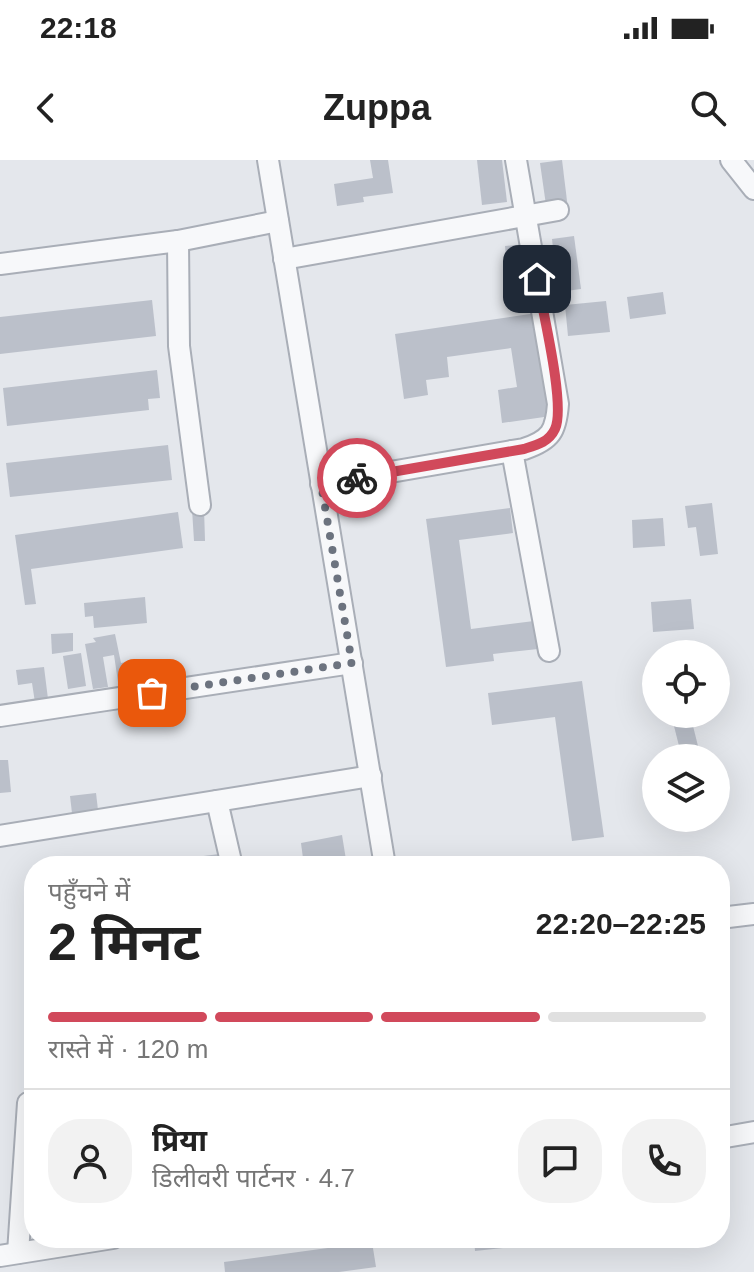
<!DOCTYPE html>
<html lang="hi">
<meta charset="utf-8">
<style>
:root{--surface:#fff;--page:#f2f2f2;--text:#222;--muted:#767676;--line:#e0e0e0;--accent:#d1495b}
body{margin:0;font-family:Helvetica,"Noto Sans Devanagari",sans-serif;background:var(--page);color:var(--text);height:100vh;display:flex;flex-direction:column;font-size:30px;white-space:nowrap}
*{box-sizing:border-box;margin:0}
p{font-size:26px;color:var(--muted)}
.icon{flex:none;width:44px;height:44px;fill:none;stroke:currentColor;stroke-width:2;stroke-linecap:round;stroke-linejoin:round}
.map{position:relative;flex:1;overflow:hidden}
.side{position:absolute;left:24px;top:696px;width:706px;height:392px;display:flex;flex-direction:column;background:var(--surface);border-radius:32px;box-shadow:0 8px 32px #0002}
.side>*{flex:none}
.buttons{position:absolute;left:642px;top:480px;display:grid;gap:16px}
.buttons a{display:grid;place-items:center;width:88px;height:88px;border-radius:50%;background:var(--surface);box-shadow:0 8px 32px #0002;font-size:40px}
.pin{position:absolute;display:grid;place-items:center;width:68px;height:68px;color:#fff;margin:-34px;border-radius:16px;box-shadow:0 4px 12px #0006}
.courier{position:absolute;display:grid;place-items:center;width:80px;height:80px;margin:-40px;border:6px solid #d1495b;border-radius:50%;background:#fff;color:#222;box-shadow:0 2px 10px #0007}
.head em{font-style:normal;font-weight:700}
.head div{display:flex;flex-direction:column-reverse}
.head{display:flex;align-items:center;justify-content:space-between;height:136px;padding:0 24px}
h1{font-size:52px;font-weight:700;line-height:60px}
.bar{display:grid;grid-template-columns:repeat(4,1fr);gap:12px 8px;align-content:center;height:96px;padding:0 24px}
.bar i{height:10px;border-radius:6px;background:var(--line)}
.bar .selected{background:var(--accent)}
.bar p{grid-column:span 4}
.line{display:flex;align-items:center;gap:20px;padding:0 24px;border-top:2px solid var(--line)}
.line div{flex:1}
.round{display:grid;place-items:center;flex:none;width:84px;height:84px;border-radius:32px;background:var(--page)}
.status{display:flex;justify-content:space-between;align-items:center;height:56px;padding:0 40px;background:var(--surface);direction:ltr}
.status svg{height:22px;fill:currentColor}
header{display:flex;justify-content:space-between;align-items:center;height:104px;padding:0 24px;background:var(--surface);font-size:36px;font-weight:700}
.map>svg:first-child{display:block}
</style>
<div class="status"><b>22:18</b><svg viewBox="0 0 49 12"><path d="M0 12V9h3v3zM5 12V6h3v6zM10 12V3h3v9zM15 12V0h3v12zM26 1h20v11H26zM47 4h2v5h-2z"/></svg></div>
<header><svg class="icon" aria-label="back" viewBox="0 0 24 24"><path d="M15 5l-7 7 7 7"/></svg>Zuppa<svg class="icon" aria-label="search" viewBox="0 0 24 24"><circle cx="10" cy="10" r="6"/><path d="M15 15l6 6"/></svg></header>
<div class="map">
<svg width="754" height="1112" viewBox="0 0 754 1112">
<rect width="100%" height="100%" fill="#e4e7ec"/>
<g fill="#bbc0ca">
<polygon points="370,0 388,0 393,33 363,37 364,42 337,46 334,24 373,18"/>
<polygon points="477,0 502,0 507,42 482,45"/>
<polygon points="562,0 568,49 547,52 540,3"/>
<polygon points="574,76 581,129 558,132 552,79"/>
<polygon points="526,84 531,134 510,136 505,86"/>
<polygon points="663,132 666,154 630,159 627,137"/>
<polygon points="152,140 156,176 0,194 0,157"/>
<polygon points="606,141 610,172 568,176 565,145"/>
<polygon points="537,153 551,256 502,263 498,230 517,227 511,188 447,197 449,217 426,220 428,235 404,239 395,174"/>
<polygon points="157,210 160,238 148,239 149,250 7,266 3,228"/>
<polygon points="168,285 172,320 10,337 6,303"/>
<polygon points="712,343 718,394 700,396 696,367 688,368 685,346"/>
<polygon points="204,348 205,381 194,381 192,349"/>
<polygon points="510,348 513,373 459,380 471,469 534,461 538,489 493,494 494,501 446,507 426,359"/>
<polygon points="178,352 183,388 31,409 36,444 25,445 15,375"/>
<polygon points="663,358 665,386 633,388 632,360"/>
<polygon points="145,437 147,463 94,468 93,456 85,457 84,443"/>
<polygon points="691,439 694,469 653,472 651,442"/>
<polygon points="73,473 73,491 52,494 51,474"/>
<polygon points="115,474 121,503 131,501 135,519 118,522 114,495 103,497 108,527 93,529 85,484 96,482 93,478"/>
<polygon points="81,493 86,526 68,529 63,496"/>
<polygon points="44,507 49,547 36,549 32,523 18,525 16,510"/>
<polygon points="582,521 604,677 572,681 555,557 492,565 488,533"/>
<polygon points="671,554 690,554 701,598 682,598"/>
<polygon points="0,600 8,600 11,632 0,633"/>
<polygon points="96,633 98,650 72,653 70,636"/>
<polygon points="342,675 347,706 304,706 301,683"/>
<polygon points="219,694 221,706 189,706 188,698"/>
<polygon points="474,1078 522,1078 523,1086 475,1091"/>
<polygon points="372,1082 376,1107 339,1112 225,1112 224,1102"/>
</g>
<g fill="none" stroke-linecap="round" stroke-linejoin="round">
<defs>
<g id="minor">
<polyline points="268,0 385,706"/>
<polyline points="731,0 754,29"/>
<polyline points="178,81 179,186 200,345"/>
<polyline points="284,99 558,50"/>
<polyline points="0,104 178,81 278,61"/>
<polyline points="512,291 549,491"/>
<path d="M321,324L524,289C551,280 556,271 558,244L516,0"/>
<polyline points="0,556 352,503"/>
<polyline points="217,641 232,706"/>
<polyline points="0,676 371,616"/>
<polyline points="720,758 754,754"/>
<polyline points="720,978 754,972"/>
<polyline points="18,1093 28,943 34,942"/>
<polyline points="0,1096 113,1078"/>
</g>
</defs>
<use href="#minor" stroke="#a9aeb7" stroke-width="24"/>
<use href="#minor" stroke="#f7f8fa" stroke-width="20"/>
</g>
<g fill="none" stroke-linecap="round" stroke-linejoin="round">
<polyline stroke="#6c737f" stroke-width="8" stroke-dasharray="0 14.4" points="152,533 352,503 321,324 357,318"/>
<path stroke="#d1495b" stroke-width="10" d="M357,318L524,289C537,285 549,282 555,269C566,246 542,148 537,119"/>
</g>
</svg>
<div class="buttons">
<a><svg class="icon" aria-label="locate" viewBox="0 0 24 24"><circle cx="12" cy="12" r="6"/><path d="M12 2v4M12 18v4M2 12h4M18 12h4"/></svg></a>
<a><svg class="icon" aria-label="layers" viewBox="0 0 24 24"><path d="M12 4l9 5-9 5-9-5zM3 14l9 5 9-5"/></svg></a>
</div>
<div class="pin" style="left:152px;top:533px;background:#ea580c"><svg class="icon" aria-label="bag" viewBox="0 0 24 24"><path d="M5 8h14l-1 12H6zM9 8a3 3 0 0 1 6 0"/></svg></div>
<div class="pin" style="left:537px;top:119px;background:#1f2937"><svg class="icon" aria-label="home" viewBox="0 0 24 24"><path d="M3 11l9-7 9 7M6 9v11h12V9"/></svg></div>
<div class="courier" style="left:357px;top:318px"><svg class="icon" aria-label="bike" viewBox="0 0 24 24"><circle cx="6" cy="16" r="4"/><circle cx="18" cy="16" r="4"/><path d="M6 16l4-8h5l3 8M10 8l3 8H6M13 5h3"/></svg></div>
<section class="side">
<div class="head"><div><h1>2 मिनट</h1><p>पहुँचने में</p></div><em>22:20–22:25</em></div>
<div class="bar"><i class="selected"></i><i class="selected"></i><i class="selected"></i><i></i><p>रास्ते में · 120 m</p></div>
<div class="line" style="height:144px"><a class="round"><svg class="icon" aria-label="person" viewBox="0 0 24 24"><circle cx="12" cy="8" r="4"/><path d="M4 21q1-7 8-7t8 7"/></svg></a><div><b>प्रिया</b><p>डिलीवरी पार्टनर · 4.7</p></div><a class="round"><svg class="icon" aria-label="chat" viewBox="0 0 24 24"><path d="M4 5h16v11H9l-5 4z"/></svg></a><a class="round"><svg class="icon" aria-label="phone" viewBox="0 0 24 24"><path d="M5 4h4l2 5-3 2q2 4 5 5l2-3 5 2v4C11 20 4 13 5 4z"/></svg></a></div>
</section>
</div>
